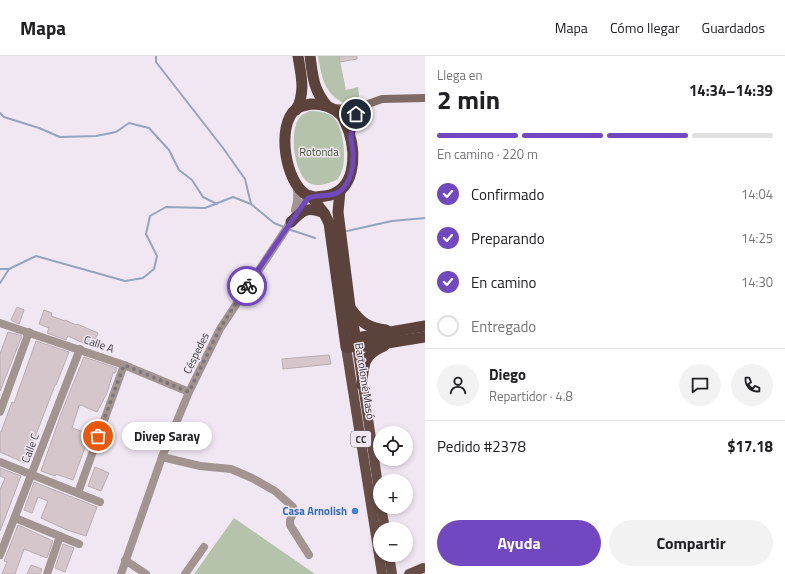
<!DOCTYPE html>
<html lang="es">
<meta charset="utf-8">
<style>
:root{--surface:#fff;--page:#f2f2f2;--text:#202124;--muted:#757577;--line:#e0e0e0;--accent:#7148c0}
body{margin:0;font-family:"Titillium Web",sans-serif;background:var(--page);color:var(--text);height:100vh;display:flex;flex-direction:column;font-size:15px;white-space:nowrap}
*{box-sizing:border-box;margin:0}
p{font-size:13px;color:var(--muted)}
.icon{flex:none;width:22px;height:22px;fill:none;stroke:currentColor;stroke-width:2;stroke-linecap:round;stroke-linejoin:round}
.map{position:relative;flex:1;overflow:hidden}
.panel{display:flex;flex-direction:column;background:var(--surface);width:360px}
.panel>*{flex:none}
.controls{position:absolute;left:373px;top:370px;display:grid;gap:8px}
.controls a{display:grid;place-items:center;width:40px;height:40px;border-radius:50%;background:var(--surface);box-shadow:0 2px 6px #0003;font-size:20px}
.pin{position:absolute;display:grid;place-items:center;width:34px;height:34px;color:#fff;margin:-17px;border:2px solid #fff;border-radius:50%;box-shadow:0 1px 4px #0007}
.courier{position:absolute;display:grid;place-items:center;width:40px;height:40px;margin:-20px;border:3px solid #7148c0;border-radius:50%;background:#fff;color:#222;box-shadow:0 1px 5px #0007}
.bubble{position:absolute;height:28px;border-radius:14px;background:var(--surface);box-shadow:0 2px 6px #0003;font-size:13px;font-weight:700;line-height:28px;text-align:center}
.headline em{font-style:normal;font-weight:700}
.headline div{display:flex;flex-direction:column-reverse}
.headline{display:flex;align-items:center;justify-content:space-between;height:68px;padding:0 12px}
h1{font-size:26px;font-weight:700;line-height:30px}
.bar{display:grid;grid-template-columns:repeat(4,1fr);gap:6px 4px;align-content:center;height:48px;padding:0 12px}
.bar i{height:5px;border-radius:3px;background:var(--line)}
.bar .on{background:var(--accent)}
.bar p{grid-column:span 4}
.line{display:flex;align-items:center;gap:10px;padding:0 12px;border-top:1px solid var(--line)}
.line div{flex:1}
.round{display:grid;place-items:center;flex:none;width:42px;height:42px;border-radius:21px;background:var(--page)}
ol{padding:0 12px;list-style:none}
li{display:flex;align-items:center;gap:12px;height:44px}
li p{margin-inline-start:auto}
li .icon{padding:4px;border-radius:50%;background:var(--accent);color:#fff;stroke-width:4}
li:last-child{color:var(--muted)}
li i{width:22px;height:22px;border:2px solid var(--line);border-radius:50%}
.button{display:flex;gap:8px;margin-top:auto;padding:8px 12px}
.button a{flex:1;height:46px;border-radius:24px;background:var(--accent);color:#fff;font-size:16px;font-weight:700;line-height:46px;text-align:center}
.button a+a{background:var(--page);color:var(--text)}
header{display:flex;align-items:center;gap:24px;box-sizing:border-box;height:56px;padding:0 20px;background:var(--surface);border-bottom:1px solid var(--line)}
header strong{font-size:19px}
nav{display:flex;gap:22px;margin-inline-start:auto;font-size:14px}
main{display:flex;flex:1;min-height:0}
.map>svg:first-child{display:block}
</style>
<header>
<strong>Mapa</strong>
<nav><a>Mapa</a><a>Cómo llegar</a><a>Guardados</a></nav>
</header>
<main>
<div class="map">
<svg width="425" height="518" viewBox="0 0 425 518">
<rect width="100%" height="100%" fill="#f0e7f2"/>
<g fill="#b6c3ac">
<path d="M318,0H339L346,34L358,31L360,47C353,49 348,49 342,46C324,37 321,18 318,0Z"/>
<path d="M310,55C317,55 326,56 332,60C343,69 346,98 343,111C342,115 340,119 338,123C330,127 320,131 311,128C294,121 288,74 300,61C302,58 307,57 310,55Z"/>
<polygon points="234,462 315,518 194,518"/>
</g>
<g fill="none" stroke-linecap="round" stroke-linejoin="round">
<g stroke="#95a4bd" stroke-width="2">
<polyline points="156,0 156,6 223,92 245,123 251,148"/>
<polyline points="0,57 4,61 39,72 60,81 96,80 116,76 129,67 149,72 169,94 179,114 192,124 203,141 217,148"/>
<polyline points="288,173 315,182"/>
<polyline points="347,175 392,165 425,162"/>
<polyline points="0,213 9,213 36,200 125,225 143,222 154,213 157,200 146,178 150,160 166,151 205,152 233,141 251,148 274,167 284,171"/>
<polyline points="0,227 9,213"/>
</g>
</g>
<g fill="#d4c6ca" stroke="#baadb1">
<polygon points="339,0 357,0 357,3 340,6"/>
<polygon points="17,251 24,254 19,268 11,264"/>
<polygon points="44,254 52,257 51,260 65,265 65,264 76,269 77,268 98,277 92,291 68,280 66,284 47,277 49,272 39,268"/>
<polygon points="8,276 22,280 0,335 0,298"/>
<polygon points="36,285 69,296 56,329 55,329 25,407 0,396 0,376 1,376 12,346 14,347"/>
<polygon points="329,299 331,308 283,313 282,303"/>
<polygon points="84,301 117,312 115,317 113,317 107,337 97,356 81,349 79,350 72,372 90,378 73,424 56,418 55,420 41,415 62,355"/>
<polygon points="95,411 109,417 101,435 88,430"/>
<polygon points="0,412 21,420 0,475 0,434 5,422 0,420"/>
<polygon points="34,426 97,451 86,480 67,474 41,462 48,445 38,441 32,457 24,454"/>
<polygon points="18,469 53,485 47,502 24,493 15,518 2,518 7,506 4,505"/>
<polygon points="63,488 74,492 65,516 55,512"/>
<polygon points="31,509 42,513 40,518 27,518"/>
</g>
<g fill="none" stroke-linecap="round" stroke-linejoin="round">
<g stroke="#a29490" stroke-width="8">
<polyline points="0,267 124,309 189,336"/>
<polyline points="0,356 29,276"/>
<polyline points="162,401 200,410 231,413 252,422 275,435 293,451 294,456 290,464 290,469 309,499"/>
<polyline points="0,406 100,446"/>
<polyline points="78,437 124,309"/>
<polyline points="15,462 79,488"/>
<polyline points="0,499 80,293"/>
<polyline points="125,504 146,518"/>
<polyline points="47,518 60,480"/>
<polyline points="185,518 204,491"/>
</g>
<g stroke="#a29490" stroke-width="8">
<path d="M295,154C298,145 298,138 296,129"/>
<polyline points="121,518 162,401 189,336 220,273 304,146 311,140"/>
</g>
<g stroke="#7f6b65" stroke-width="8">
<polyline points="332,52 354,53 382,43 425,42"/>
<polyline points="351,78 354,63 360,51"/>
</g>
<g stroke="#664e47" stroke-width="10">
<polyline points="357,290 380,442"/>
<polyline points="346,291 382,518"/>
<polyline points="381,451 385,473"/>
<polyline points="389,499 392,518"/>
<polyline points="409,518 423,512"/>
</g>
<g stroke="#5b423a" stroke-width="11">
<path d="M310,0C313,21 313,33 327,50"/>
<path d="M311,48C321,48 333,51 341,59C345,64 347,71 349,76C356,99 356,136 325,140C319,141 312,142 307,139C285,127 276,69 296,53C300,50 306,49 311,48Z"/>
<path d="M296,54C306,36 301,19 298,0"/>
<polyline points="340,135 338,156 350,251 357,290"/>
<polyline points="311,140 324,157 329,167 346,291 369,290 425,281"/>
<path d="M291,166C303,154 307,150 324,157"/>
<path d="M351,253C361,267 369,272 386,274"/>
<polyline points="349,286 362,281 425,270"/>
<path d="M362,329C363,309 363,299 384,290"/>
</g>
</g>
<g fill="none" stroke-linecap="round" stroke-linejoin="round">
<polyline stroke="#7c777d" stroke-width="4" stroke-dasharray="0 7.2" points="98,380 124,309 189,336 220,272 247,230"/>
<path stroke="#7148c0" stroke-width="5" d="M247,230L307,143C315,137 330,143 340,135C351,127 354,108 353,95C353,90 350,85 351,80C351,72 353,65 356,58"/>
</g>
<circle fill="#3f7fe0" stroke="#f0e7f2" stroke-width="1.5" cx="355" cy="455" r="4"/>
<g text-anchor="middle" stroke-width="3" stroke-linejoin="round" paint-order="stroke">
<rect fill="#f0e7f2" stroke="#736e74" stroke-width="1" x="351" y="375" width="20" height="16" rx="3"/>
<g font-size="10" font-weight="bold" fill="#3d3a3e">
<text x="361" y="387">CC</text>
</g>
<g font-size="11" fill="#3d542b" stroke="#f0e7f2">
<text x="319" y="100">Rotonda</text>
</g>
<g font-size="11" fill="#3d3a3e" stroke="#f0e7f2">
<text transform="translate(99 288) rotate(19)" y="4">Calle A</text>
<text transform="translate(196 297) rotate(-64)" y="4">Céspedes</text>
<text transform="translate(365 325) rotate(81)" y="4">Bartolomé Masó</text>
<text transform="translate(30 392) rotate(-69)" y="4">Calle C</text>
</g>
<g font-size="11" font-weight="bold" fill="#366cbe" stroke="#f0e7f2" text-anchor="end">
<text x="347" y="459">Casa Arnolish</text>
</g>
</g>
</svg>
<div class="controls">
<a><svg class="icon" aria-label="locate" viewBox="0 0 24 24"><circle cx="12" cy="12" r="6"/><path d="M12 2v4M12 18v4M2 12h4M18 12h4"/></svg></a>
<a>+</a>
<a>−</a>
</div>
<div class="pin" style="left:98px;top:380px;background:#ea580c"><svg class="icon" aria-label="bag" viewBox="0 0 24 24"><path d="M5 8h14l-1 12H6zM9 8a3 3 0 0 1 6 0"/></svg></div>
<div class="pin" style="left:356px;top:58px;background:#1f2937"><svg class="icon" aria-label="home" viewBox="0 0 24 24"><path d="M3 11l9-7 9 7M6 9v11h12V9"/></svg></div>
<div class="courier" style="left:247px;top:230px"><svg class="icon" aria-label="bike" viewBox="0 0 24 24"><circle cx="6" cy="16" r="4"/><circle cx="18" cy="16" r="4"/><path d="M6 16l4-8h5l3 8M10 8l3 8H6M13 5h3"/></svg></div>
<div class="bubble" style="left:122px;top:366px;width:90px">Divep Saray</div>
</div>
<section class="panel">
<div class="headline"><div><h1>2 min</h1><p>Llega en</p></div><em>14:34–14:39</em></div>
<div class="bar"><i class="on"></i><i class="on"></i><i class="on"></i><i></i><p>En camino · 220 m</p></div>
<ol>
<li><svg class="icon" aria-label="check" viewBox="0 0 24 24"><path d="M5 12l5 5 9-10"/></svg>Confirmado<p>14:04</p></li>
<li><svg class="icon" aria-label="check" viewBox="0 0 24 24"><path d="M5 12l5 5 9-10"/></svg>Preparando<p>14:25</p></li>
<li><svg class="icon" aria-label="check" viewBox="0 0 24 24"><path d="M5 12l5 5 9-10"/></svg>En camino<p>14:30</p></li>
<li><i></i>Entregado</li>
</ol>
<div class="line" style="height:72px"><a class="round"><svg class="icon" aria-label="person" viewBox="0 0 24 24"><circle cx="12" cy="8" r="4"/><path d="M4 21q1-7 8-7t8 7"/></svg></a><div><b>Diego</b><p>Repartidor · 4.8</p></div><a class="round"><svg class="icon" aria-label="chat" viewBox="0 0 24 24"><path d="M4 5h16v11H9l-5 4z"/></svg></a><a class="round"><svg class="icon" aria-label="phone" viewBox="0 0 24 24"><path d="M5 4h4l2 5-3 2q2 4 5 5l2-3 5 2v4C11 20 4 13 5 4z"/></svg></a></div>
<div class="line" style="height:52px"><div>Pedido #2378</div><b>$17.18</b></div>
<div class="button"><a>Ayuda</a><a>Compartir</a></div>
</section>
</main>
